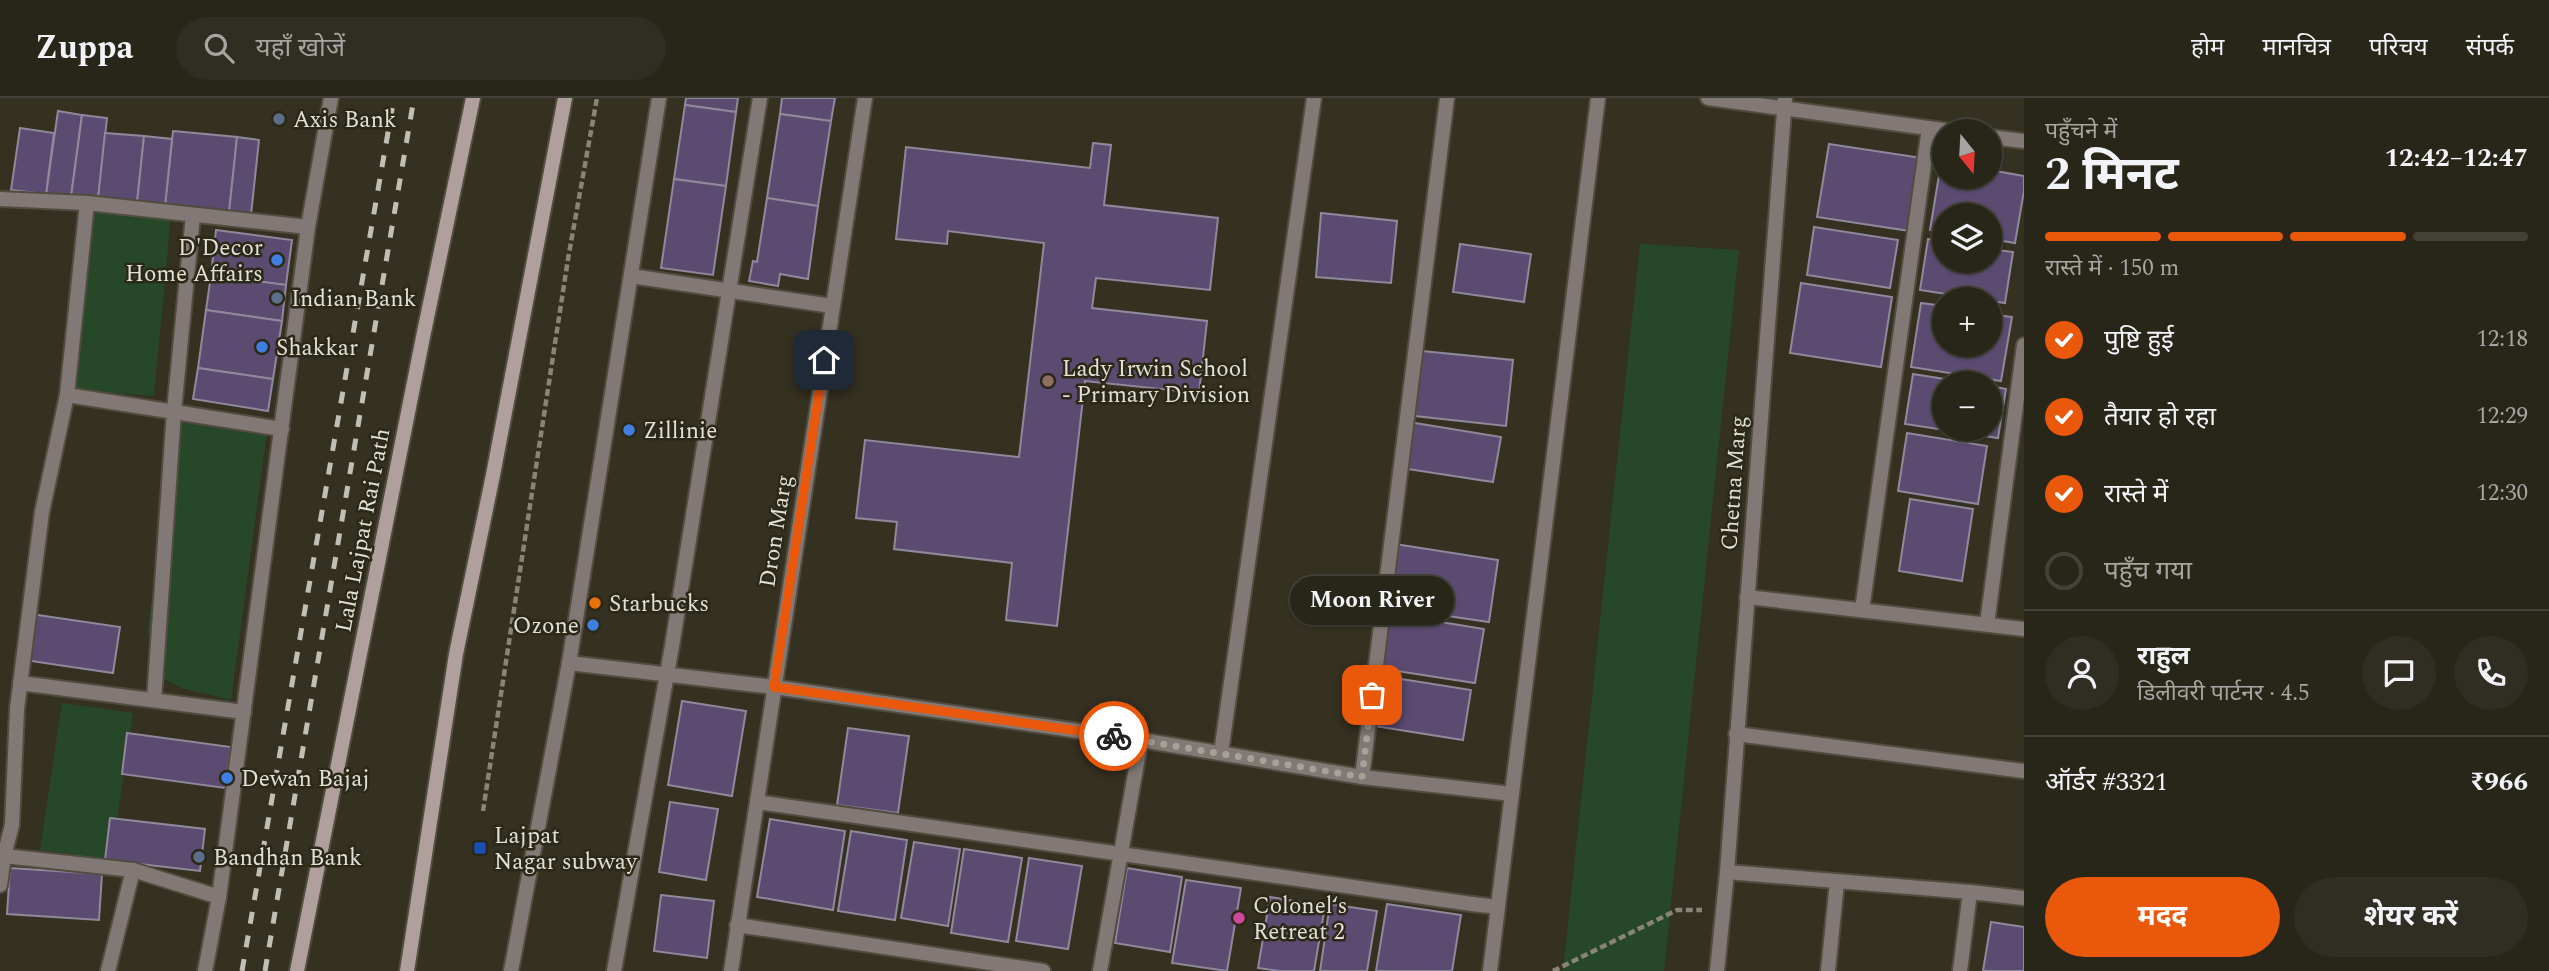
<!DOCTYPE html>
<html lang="hi">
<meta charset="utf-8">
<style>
:root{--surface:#282519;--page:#302d22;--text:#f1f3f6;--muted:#a5a5a2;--line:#444238;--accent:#ea580c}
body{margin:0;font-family:Spectral,"Noto Sans Devanagari",serif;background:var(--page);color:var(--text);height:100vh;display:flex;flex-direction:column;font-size:26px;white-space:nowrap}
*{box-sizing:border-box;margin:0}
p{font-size:23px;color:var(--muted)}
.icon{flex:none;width:38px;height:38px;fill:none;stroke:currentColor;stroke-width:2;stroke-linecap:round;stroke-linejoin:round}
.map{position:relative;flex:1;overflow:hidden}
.sheet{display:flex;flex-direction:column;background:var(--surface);width:525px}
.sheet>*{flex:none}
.needle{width:46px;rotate:162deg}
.buttons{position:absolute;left:1932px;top:21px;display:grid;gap:14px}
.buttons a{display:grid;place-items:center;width:70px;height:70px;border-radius:50%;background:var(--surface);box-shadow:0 2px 5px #0004,0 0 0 2px var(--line);font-size:35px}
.pin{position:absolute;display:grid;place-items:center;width:60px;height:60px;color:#fff;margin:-30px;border-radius:14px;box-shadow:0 4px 10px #0006}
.courier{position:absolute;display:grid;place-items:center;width:70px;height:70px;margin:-35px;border:5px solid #ea580c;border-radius:50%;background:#fff;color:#222;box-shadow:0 2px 9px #0007}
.bubble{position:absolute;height:49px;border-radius:24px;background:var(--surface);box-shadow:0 2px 5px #0004,0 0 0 2px var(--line);font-size:23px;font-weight:700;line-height:49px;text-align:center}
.overview em{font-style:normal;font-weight:700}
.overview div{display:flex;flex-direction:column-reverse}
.overview{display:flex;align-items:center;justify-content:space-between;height:119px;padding:0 21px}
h1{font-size:46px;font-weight:700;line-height:52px}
.bar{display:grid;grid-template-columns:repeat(4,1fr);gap:10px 7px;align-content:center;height:84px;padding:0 21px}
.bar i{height:9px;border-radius:5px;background:var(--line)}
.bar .selected{background:var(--accent)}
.bar p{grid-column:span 4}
.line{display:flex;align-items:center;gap:18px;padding:0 21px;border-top:2px solid var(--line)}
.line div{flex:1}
.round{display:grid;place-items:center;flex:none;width:74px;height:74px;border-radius:37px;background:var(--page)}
ol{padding:0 21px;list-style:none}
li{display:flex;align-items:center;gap:21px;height:77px}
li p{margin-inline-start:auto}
li .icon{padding:7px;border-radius:50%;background:var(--accent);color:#fff;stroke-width:4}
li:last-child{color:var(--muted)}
li i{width:38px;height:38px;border:4px solid var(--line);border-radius:50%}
.button{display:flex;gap:14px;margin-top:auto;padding:14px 21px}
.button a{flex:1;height:80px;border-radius:42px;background:var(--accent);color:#fff;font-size:28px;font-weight:700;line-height:80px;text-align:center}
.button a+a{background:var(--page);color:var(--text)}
header{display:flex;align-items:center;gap:42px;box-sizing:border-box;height:98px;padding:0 35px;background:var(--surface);border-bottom:2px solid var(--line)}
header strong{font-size:33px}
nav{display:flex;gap:38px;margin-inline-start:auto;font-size:24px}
.search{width:490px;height:63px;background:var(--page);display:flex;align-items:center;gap:18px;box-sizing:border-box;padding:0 24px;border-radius:38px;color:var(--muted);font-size:26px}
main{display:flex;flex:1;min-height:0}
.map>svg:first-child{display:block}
</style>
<header>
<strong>Zuppa</strong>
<div class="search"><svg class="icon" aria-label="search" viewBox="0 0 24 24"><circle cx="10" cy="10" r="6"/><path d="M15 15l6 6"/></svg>यहाँ खोजें</div>
<nav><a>होम</a><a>मानचित्र</a><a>परिचय</a><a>संपर्क</a></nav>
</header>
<main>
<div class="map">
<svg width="2024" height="873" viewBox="0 0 2024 873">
<rect width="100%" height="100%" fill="#353121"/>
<g fill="#274729">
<polygon points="93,113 171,117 154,298 73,292"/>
<polygon points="1640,146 1739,152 1664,873 1563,873"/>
<polygon points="172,321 267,334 231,602 181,590 158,577 148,534"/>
<polygon points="62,605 133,615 111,762 40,752"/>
</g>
<g fill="#5b4b71" stroke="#90889b" stroke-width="2">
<polygon points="686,0 738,0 736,14 685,7"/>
<polygon points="782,0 835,0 831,23 780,16"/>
<polygon points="685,7 736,14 726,88 674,81"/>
<polygon points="58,13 82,17 71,99 46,96"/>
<polygon points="780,16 831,23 818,108 767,100"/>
<polygon points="82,17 107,20 98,101 71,99"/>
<polygon points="20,30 54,35 46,96 11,92"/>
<polygon points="173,33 237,39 229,115 165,108"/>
<polygon points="105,35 144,38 137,105 98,101"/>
<polygon points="144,38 172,41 165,108 137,105"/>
<polygon points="237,39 259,42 251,117 229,115"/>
<polygon points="1093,45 1111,47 1104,107 1218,120 1210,192 1096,180 1092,210 1207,223 1199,295 1085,283 1057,528 1006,522 1012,465 894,451 897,424 856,420 865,342 1019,359 1044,145 948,133 947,146 896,141 906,49 1090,70"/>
<polygon points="1829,46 1922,60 1910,133 1817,119"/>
<polygon points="1941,65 1944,65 1944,79 1990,79 1990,72 2024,78 2024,93 2015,145 1990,141 1990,117 1944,117 1944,134 1930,132"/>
<polygon points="674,81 726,88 713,177 661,170"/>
<polygon points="767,100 818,108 808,181 780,176 778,188 749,183 753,163 757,164"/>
<polygon points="1321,115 1397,123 1391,185 1316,179"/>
<polygon points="1814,129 1898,142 1890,190 1807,177"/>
<polygon points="216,132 292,142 286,187 211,177"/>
<polygon points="1928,141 1944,143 1944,163 1990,163 1990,151 2013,154 2005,205 1920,192"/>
<polygon points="1460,146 1531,156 1524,204 1453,194"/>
<polygon points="211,177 286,187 282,223 206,212"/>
<polygon points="1801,185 1892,199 1881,269 1790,255"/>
<polygon points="1921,205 1944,208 1944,247 1990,247 1990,216 2012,219 2001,283 1911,269"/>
<polygon points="206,212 282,223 273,281 198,270"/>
<polygon points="1422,253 1513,262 1506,328 1415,318"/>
<polygon points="198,270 273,281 268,313 193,301"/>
<polygon points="1913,276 1970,285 1944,285 1944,331 1990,331 1990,288 2006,291 1998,340 1905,326"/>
<polygon points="1409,324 1501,339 1493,384 1401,370"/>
<polygon points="1907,335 1987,348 1978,406 1898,393"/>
<polygon points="1910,401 1973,411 1962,483 1899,473"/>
<polygon points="1395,446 1498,462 1489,524 1386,509"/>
<polygon points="1386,515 1484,531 1475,585 1377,570"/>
<polygon points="31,516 120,529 113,575 24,562"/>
<polygon points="1376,577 1471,592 1463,642 1368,627"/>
<polygon points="682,603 746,613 732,698 668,687"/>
<polygon points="848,630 909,638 898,715 837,707"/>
<polygon points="127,635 231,649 225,690 122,676"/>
<polygon points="670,704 718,711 706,782 659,774"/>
<polygon points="110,720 205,731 200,773 105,762"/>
<polygon points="770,721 845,733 833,812 757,799"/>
<polygon points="851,733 907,742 895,822 838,813"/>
<polygon points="914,744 960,751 948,828 901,820"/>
<polygon points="964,751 1022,760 1008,844 951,835"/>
<polygon points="1029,760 1082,768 1068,851 1016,843"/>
<polygon points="10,770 102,776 99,822 7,816"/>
<polygon points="1127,770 1182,779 1170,854 1115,845"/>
<polygon points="1186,782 1241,790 1227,873 1172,865"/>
<polygon points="661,797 714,803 707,860 654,853"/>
<polygon points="1270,799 1325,808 1314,873 1280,873 1258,870"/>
<polygon points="1330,806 1377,813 1367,873 1320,873"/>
<polygon points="1387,806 1461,817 1452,873 1376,873"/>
<polygon points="1991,824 2024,829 2024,873 1983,873"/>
</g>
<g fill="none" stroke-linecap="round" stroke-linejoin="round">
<defs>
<g id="lane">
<polyline points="631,178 832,208"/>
<polyline points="1862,512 1929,30"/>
<polyline points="20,585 244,614"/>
<polyline points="1736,636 2024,673"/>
<polyline points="1362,679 1447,0"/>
<polyline points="757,704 1472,806"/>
<polyline points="614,873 672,548 760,0"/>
<polyline points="1100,873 1141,642"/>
<polyline points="1828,873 1837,784"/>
</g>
<g id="street">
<polyline points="1708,0 1950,33"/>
<polyline points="1990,39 2024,43"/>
<polyline points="0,101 87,105 308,129"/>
<polyline points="87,105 67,297 282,331"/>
<polyline points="1747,499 2024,531"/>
<polyline points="1987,526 2024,247"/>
<polyline points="569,565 774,589 1141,642 1362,679 1512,696"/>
<polyline points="154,602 174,313 193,117"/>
<polyline points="1221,655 1314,0"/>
<polyline points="4,758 133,772 219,799"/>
<polyline points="1727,774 1970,794 2024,800"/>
<polyline points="0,787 4,758 12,727 17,611 42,414 67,297"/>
<polyline points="1472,806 1498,809"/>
<polyline points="737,827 1043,873"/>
<polyline points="108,873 133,772"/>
<polyline points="205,873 219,799 308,129 331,0"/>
<polyline points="511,873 569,565 659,0"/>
<polyline points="731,873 865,0"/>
<polyline points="1490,873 1598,0"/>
<polyline points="1717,873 1727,774 1785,0"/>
<polyline points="1960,873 1970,794"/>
</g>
<g id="secondary">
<polyline points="297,873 423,239 473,0"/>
<polyline points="407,873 456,556 493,377 565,0"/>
</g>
</defs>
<use href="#lane" stroke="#514d3e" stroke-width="18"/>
<use href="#street" stroke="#514d3e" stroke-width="18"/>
<use href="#secondary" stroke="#514d3e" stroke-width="18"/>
<g stroke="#888578" stroke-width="4.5" stroke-dasharray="7 3.5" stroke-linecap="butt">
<polyline points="483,713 568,161 597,0"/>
<polyline points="1553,873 1677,812 1702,812"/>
</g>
<use href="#lane" stroke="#827876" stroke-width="14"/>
<use href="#street" stroke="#827876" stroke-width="14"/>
<use href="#secondary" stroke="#b09f9d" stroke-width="14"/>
<g stroke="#c1beb3" stroke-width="5" stroke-dasharray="12 12" stroke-linecap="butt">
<polyline points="242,873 394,0"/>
<polyline points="265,873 414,0"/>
</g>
</g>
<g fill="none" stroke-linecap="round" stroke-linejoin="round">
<polyline stroke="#a5a397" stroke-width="7" stroke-dasharray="0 12.6" points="1114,638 1362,679 1372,597"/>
<polyline stroke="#ea580c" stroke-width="9" points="824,262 774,589 1114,638"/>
</g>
<g fill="#5c6f8a" stroke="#2b2817" stroke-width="2.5">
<circle cx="279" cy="21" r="7"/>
<circle cx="277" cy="200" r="7"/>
<circle cx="199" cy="759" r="7"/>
</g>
<g fill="#3f7fe0" stroke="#2b2817" stroke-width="2.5">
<circle cx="277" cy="162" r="7"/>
<circle cx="262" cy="249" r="7"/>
<circle cx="629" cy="332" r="7"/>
<circle cx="593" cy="527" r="7"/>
<circle cx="227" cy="680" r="7"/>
</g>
<circle fill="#8d6e63" stroke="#2b2817" stroke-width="2.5" cx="1048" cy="283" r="7"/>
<circle fill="#e8710a" stroke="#2b2817" stroke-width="2.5" cx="595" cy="505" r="7"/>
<rect fill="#1a4fb4" stroke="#2b2817" stroke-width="2.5" x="473" y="743" width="14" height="14" rx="3.5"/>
<circle fill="#d1479c" stroke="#2b2817" stroke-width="2.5" cx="1239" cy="820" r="7"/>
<g text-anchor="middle" stroke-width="5" stroke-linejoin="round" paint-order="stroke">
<g font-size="23" fill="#e2e0d6" stroke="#2b2817" text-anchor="start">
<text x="293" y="29">Axis Bank</text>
<text x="263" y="157" text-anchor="end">D'Decor<tspan x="263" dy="26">Home Affairs</tspan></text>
<text x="291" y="208">Indian Bank</text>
<text x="276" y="257">Shakkar</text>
<text x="1062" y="278">Lady Irwin School<tspan x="1062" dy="26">- Primary Division</tspan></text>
<text x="643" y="340">Zillinie</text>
<text x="609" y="513">Starbucks</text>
<text x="579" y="535" text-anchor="end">Ozone</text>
<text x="241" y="688">Dewan Bajaj</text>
<text x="494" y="745">Lajpat<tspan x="494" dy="26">Nagar subway</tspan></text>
<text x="213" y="767">Bandhan Bank</text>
<text x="1253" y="815">Colonel‘s<tspan x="1253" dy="26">Retreat 2</tspan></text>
</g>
<g font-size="23" fill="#e2e0d6" stroke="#2b2817">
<text transform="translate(1733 385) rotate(-86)" y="8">Chetna Marg</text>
<text transform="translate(362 432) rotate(-79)" y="8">Lala Lajpat Rai Path</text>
<text transform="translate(775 433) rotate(-81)" y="8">Dron Marg</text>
</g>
</g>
</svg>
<div class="buttons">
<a><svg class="needle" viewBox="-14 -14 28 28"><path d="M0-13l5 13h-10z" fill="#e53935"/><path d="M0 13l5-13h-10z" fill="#a5a5a2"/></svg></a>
<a><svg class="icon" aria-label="layers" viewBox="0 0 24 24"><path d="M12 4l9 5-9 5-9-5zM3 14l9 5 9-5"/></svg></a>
<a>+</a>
<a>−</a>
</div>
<div class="pin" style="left:1372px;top:597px;background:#ea580c"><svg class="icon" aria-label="bag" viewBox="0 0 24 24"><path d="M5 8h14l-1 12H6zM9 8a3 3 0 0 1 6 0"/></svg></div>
<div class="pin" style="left:824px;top:262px;background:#1f2937"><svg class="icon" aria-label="home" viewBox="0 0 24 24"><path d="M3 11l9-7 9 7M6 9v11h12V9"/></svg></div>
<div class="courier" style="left:1114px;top:638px"><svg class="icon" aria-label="bike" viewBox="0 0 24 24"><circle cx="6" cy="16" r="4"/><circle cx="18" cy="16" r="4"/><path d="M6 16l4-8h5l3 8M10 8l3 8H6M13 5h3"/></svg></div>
<div class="bubble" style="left:1290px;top:478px;width:164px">Moon River</div>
</div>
<section class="sheet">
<div class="overview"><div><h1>2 मिनट</h1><p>पहुँचने में</p></div><em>12:42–12:47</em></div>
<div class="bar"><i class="selected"></i><i class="selected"></i><i class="selected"></i><i></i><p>रास्ते में · 150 m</p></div>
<ol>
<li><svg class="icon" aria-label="check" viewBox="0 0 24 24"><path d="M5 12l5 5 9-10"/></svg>पुष्टि हुई<p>12:18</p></li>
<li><svg class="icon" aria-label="check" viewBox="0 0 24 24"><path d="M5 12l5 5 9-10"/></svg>तैयार हो रहा<p>12:29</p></li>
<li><svg class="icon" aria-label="check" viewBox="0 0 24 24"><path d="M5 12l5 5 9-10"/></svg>रास्ते में<p>12:30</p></li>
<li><i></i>पहुँच गया</li>
</ol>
<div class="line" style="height:126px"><a class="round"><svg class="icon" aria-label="person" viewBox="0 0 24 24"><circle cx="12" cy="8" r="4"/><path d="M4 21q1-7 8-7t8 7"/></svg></a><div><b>राहुल</b><p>डिलीवरी पार्टनर · 4.5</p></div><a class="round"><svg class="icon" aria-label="chat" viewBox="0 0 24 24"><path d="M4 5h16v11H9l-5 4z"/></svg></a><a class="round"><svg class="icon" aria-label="phone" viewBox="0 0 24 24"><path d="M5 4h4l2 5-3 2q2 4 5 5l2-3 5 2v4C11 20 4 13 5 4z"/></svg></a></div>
<div class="line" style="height:91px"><div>ऑर्डर #3321</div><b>₹966</b></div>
<div class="button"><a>मदद</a><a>शेयर करें</a></div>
</section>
</main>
